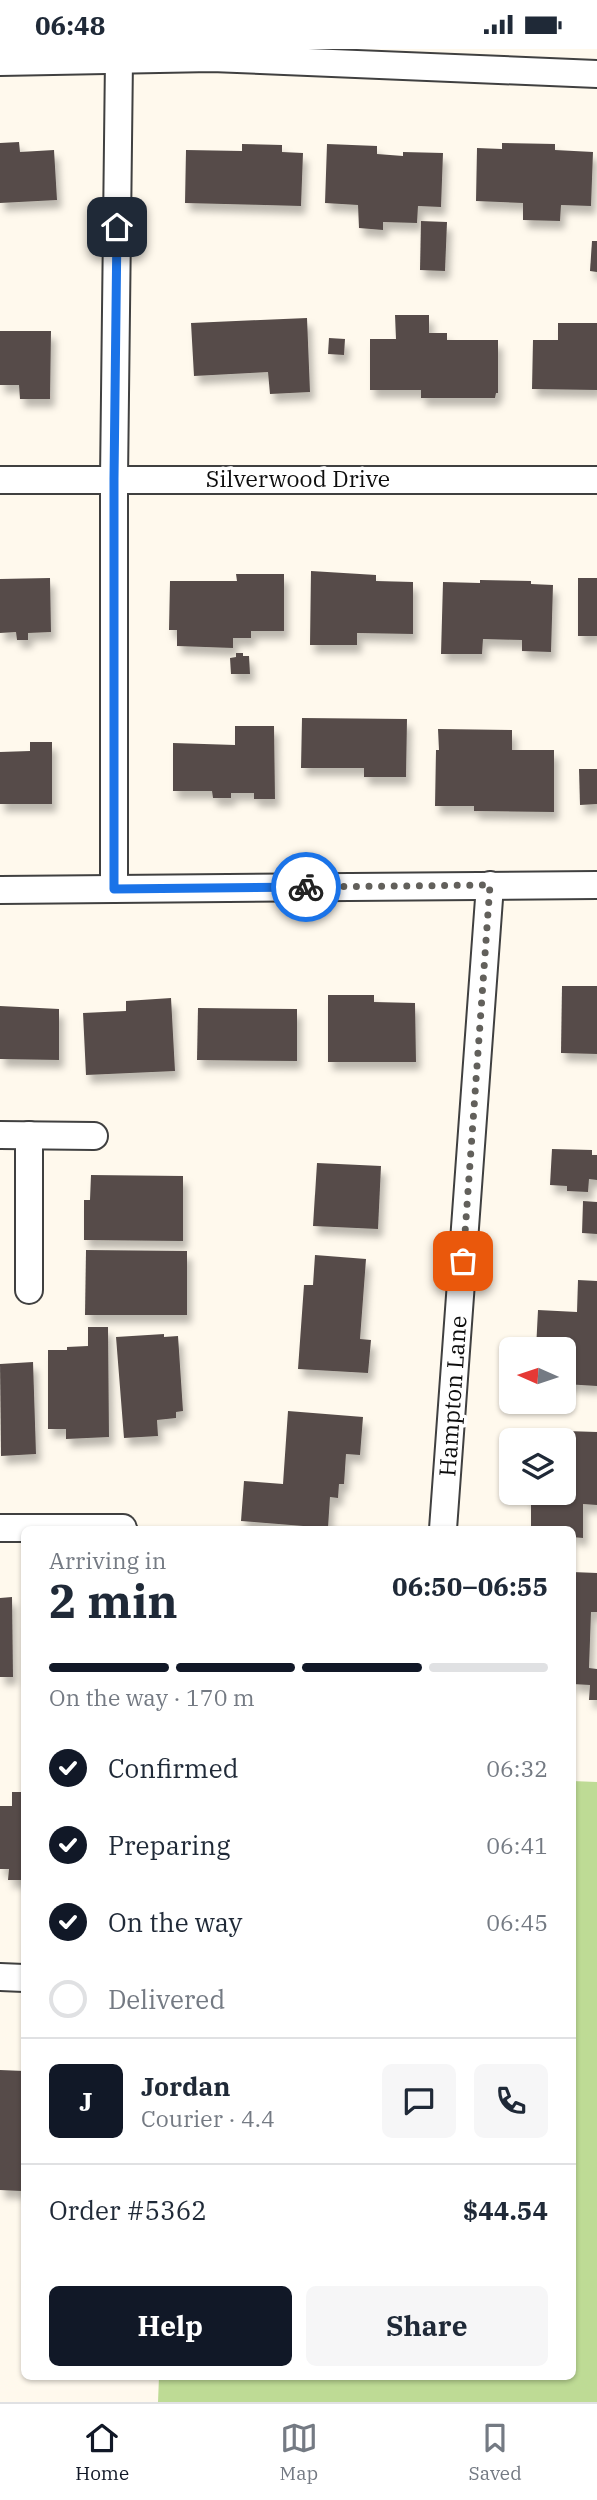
<!DOCTYPE html>
<meta charset="utf-8">
<style>
:root{--surface:#fff;--page:#f6f6f7;--text:#1f2937;--muted:#747a83;--line:#e0e1e3;--accent:#111827}
body{margin:0;font-family:"IBM Plex Serif",serif;background:var(--page);color:var(--text);height:100vh;display:flex;flex-direction:column;font-size:26px;white-space:nowrap}
*{box-sizing:border-box;margin:0}
p{font-size:23px;color:var(--muted)}
.icon{flex:none;width:38px;height:38px;fill:none;stroke:currentColor;stroke-width:2;stroke-linecap:round;stroke-linejoin:round}
.map{position:relative;flex:1;overflow:hidden}
.side{position:absolute;left:21px;top:1477px;width:555px;height:854px;display:flex;flex-direction:column;background:var(--surface);border-radius:10px;box-shadow:0 2px 5px #0004}
.side>*{flex:none}
.needle{width:46px;rotate:273deg}
.tools{position:absolute;left:499px;top:1288px;display:grid;gap:14px}
.tools a{display:grid;place-items:center;width:77px;height:77px;border-radius:10px;background:var(--surface);box-shadow:0 2px 5px #0004;font-size:35px}
.pin{position:absolute;display:grid;place-items:center;width:60px;height:60px;color:#fff;margin:-30px;border-radius:14px;box-shadow:0 4px 10px #0006}
.courier{position:absolute;display:grid;place-items:center;width:70px;height:70px;margin:-35px;border:5px solid #1a73e8;border-radius:50%;background:#fff;color:#222;box-shadow:0 2px 9px #0007}
.overview em{font-style:normal;font-weight:700}
.overview div{display:flex;flex-direction:column-reverse}
.overview{display:flex;align-items:center;justify-content:space-between;height:119px;padding:0 28px}
h1{font-size:46px;font-weight:700;line-height:52px}
.bar{display:grid;grid-template-columns:repeat(4,1fr);gap:10px 7px;align-content:center;height:84px;padding:0 28px}
.bar i{height:9px;border-radius:5px;background:var(--line)}
.bar .current{background:var(--accent)}
.bar p{grid-column:span 4}
.line{display:flex;align-items:center;gap:18px;padding:0 28px;border-top:2px solid var(--line)}
.line div{flex:1}
.round{display:grid;place-items:center;flex:none;width:74px;height:74px;border-radius:10px;background:var(--page)}
ol{padding:0 28px;list-style:none}
li{display:flex;align-items:center;gap:21px;height:77px}
li p{margin-inline-start:auto}
li .icon{padding:7px;border-radius:50%;background:var(--accent);color:#fff;stroke-width:4}
li:last-child{color:var(--muted)}
li i{width:38px;height:38px;border:4px solid var(--line);border-radius:50%}
.action{display:flex;gap:14px;margin-top:auto;padding:14px 28px}
.action a{flex:1;height:80px;border-radius:10px;background:var(--accent);color:#fff;font-size:28px;font-weight:700;line-height:80px;text-align:center}
.action a+a{background:var(--page);color:var(--text)}
.status{display:flex;justify-content:space-between;align-items:center;height:49px;padding:0 35px;background:var(--surface);direction:ltr}
.status svg{height:19px;fill:currentColor}
.menu{display:flex;justify-content:space-around;align-items:center;height:98px;border-top:2px solid var(--line);background:var(--surface);font-size:19px;color:var(--muted)}
.menu a{display:grid;justify-items:center;gap:4px}
.menu .current{color:var(--accent)}
.map>svg:first-child{display:block}
</style>
<div class="status"><b>06:48</b><svg viewBox="0 0 49 12"><path d="M0 12V9h3v3zM5 12V6h3v6zM10 12V3h3v9zM15 12V0h3v12zM26 1h20v11H26zM47 4h2v5h-2z"/></svg></div>
<div class="map">
<svg width="597" height="2353" viewBox="0 0 597 2353">
<defs>
<filter id="shadow"><feDropShadow dx="4.5" dy="8" stdDeviation="3.5" flood-color="#0004"/></filter>
</defs>
<rect width="100%" height="100%" fill="#fff9ed"/>
<polygon fill="#bedb95" points="572,1732 597,1733 597,2353 158,2353 159,2328 572,2328"/>
<g fill="#564c49" filter="url(#shadow)">
<polygon points="19,93 20,103 54,101 57,151 0,154 0,94"/>
<polygon points="502,94 555,95 555,101 593,103 591,157 561,156 560,172 523,171 523,154 476,152 477,99 502,100"/>
<polygon points="242,95 282,96 282,103 303,104 301,157 185,154 186,101 242,102"/>
<polygon points="327,95 377,97 377,105 403,107 403,103 443,104 441,158 418,157 417,174 383,173 383,181 359,179 358,156 325,154"/>
<polygon points="421,172 447,173 445,222 420,221"/>
<polygon points="592,192 597,192 597,223 590,222"/>
<polygon points="395,266 429,266 429,284 447,284 447,291 498,291 498,344 496,344 495,349 421,349 421,341 370,341 370,290 396,290"/>
<polygon points="307,269 310,343 270,345 268,323 194,327 191,274"/>
<polygon points="558,274 597,274 597,341 532,340 533,291 558,291"/>
<polygon points="0,282 51,282 50,350 20,350 19,336 0,336"/>
<polygon points="329,289 345,290 344,306 328,305"/>
<polygon points="311,522 376,526 376,532 413,533 413,585 357,584 357,596 310,596"/>
<polygon points="236,525 284,525 284,582 251,582 251,589 233,589 233,599 177,597 177,581 169,581 170,532 237,532"/>
<polygon points="50,529 51,583 28,584 28,591 17,591 16,583 0,584 0,530"/>
<rect x="578" y="529" width="19" height="58"/>
<polygon points="480,531 531,532 531,535 553,536 551,603 522,602 522,591 483,590 482,605 441,605 443,533 480,534"/>
<polygon points="236,604 243,604 243,607 249,607 250,625 231,625 230,609 236,608"/>
<polygon points="302,669 407,670 406,728 364,728 364,719 301,719"/>
<polygon points="235,677 274,677 275,750 254,750 254,744 231,744 231,749 213,749 212,742 173,742 173,694 235,696"/>
<polygon points="438,680 512,681 512,701 554,701 554,763 474,762 474,757 435,757 436,701 439,701"/>
<polygon points="30,693 52,693 52,755 0,755 0,703 30,702"/>
<polygon points="579,720 597,720 597,755 580,756"/>
<polygon points="562,937 597,937 597,1005 561,1004"/>
<polygon points="328,946 374,946 374,953 415,954 416,1013 328,1013"/>
<polygon points="171,949 175,1022 86,1026 83,964 126,962 126,952"/>
<polygon points="0,957 59,960 59,1011 0,1010"/>
<polygon points="198,959 297,960 297,1012 197,1011"/>
<polygon points="552,1100 592,1101 592,1106 597,1106 597,1131 589,1130 588,1143 567,1142 567,1137 550,1136"/>
<polygon points="317,1114 381,1117 378,1180 313,1177"/>
<polygon points="91,1126 183,1127 183,1192 84,1191 84,1151 90,1151"/>
<polygon points="583,1152 597,1153 597,1185 582,1184"/>
<polygon points="86,1201 187,1202 187,1266 85,1266"/>
<polygon points="315,1206 366,1210 360,1290 371,1291 368,1324 298,1320 304,1236 313,1236"/>
<polygon points="578,1231 597,1232 597,1337 564,1335 564,1300 536,1300 538,1261 577,1263"/>
<polygon points="88,1278 108,1278 109,1388 66,1390 66,1380 48,1380 48,1301 67,1301 67,1298 88,1297"/>
<polygon points="164,1285 164,1288 178,1287 183,1362 176,1363 176,1369 157,1371 158,1387 124,1389 116,1288"/>
<polygon points="33,1313 36,1405 1,1407 0,1315"/>
<polygon points="288,1362 363,1368 360,1406 346,1405 344,1435 339,1435 338,1449 330,1448 328,1479 241,1472 244,1432 283,1435"/>
<polygon points="535,1381 597,1383 597,1456 583,1455 583,1489 572,1488 572,1480 531,1480 531,1453 528,1453 528,1444 564,1444 564,1391 535,1391"/>
<polygon points="572,1523 597,1524 597,1563 591,1563 589,1619 597,1620 597,1651 589,1651 590,1636 572,1635"/>
<polygon points="12,1548 13,1628 0,1628 0,1549"/>
<polygon points="12,1743 24,1743 24,1831 8,1831 9,1820 0,1820 0,1757 12,1757"/>
<polygon points="0,2021 24,2022 21,2142 0,2141"/>
</g>
<g fill="none" stroke-linecap="round" stroke-linejoin="round">
<defs>
<g id="minor">
<polyline points="0,13 212,9 597,25"/>
<polyline points="0,431 597,431"/>
<polyline points="114,840 114,430 119,10"/>
<polyline points="0,841 597,836"/>
<polyline points="0,1086 94,1087"/>
<polyline points="29,1241 29,1086"/>
<polyline points="0,1479 123,1479"/>
<polyline points="443,1480 490,836"/>
<polyline points="0,1928 24,1929"/>
</g>
</defs>
<use href="#minor" stroke="#404040" stroke-width="30"/>
<use href="#minor" stroke="#fff" stroke-width="26"/>
</g>
<g fill="none" stroke-linecap="round" stroke-linejoin="round">
<polyline stroke="#62605b" stroke-width="7" stroke-dasharray="0 12.6" points="306,838 490,836 463,1212"/>
<polyline stroke="#1a73e8" stroke-width="9" points="117,178 114,430 114,840 306,838"/>
</g>
<g text-anchor="middle" stroke-width="7" stroke-linejoin="round" paint-order="stroke">
<g font-size="23" fill="#0d0d0d" stroke="#fff">
<text x="298" y="438">Silverwood Drive</text>
<text transform="translate(453 1347) rotate(-86)" y="8">Hampton Lane</text>
</g>
</g>
</svg>
<div class="tools">
<a><svg class="needle" viewBox="-14 -14 28 28"><path d="M0-13l5 13h-10z" fill="#e53935"/><path d="M0 13l5-13h-10z" fill="#747a83"/></svg></a>
<a><svg class="icon" aria-label="layers" viewBox="0 0 24 24"><path d="M12 4l9 5-9 5-9-5zM3 14l9 5 9-5"/></svg></a>
</div>
<div class="pin" style="left:463px;top:1212px;background:#ea580c"><svg class="icon" aria-label="bag" viewBox="0 0 24 24"><path d="M5 8h14l-1 12H6zM9 8a3 3 0 0 1 6 0"/></svg></div>
<div class="pin" style="left:117px;top:178px;background:#1f2937"><svg class="icon" aria-label="home" viewBox="0 0 24 24"><path d="M3 11l9-7 9 7M6 9v11h12V9"/></svg></div>
<div class="courier" style="left:306px;top:838px"><svg class="icon" aria-label="bike" viewBox="0 0 24 24"><circle cx="6" cy="16" r="4"/><circle cx="18" cy="16" r="4"/><path d="M6 16l4-8h5l3 8M10 8l3 8H6M13 5h3"/></svg></div>
<section class="side">
<div class="overview"><div><h1>2 min</h1><p>Arriving in</p></div><em>06:50–06:55</em></div>
<div class="bar"><i class="current"></i><i class="current"></i><i class="current"></i><i></i><p>On the way · 170 m</p></div>
<ol>
<li><svg class="icon" aria-label="check" viewBox="0 0 24 24"><path d="M5 12l5 5 9-10"/></svg>Confirmed<p>06:32</p></li>
<li><svg class="icon" aria-label="check" viewBox="0 0 24 24"><path d="M5 12l5 5 9-10"/></svg>Preparing<p>06:41</p></li>
<li><svg class="icon" aria-label="check" viewBox="0 0 24 24"><path d="M5 12l5 5 9-10"/></svg>On the way<p>06:45</p></li>
<li><i></i>Delivered</li>
</ol>
<div class="line" style="height:126px"><b class="round" style="background:var(--accent);color:#fff">J</b><div><b>Jordan</b><p>Courier · 4.4</p></div><a class="round"><svg class="icon" aria-label="chat" viewBox="0 0 24 24"><path d="M4 5h16v11H9l-5 4z"/></svg></a><a class="round"><svg class="icon" aria-label="phone" viewBox="0 0 24 24"><path d="M5 4h4l2 5-3 2q2 4 5 5l2-3 5 2v4C11 20 4 13 5 4z"/></svg></a></div>
<div class="line" style="height:91px"><div>Order #5362</div><b>$44.54</b></div>
<div class="action"><a>Help</a><a>Share</a></div>
</section>
</div>
<nav class="menu">
<a class="current"><svg class="icon" aria-label="home" viewBox="0 0 24 24"><path d="M3 11l9-7 9 7M6 9v11h12V9"/></svg>Home</a>
<a><svg class="icon" aria-label="map" viewBox="0 0 24 24"><path d="M3 6l6-2 6 2 6-2v14l-6 2-6-2-6 2zM9 4v14M15 6v14"/></svg>Map</a>
<a><svg class="icon" aria-label="saved" viewBox="0 0 24 24"><path d="M7 4h10v16l-5-4-5 4z"/></svg>Saved</a>
</nav>
